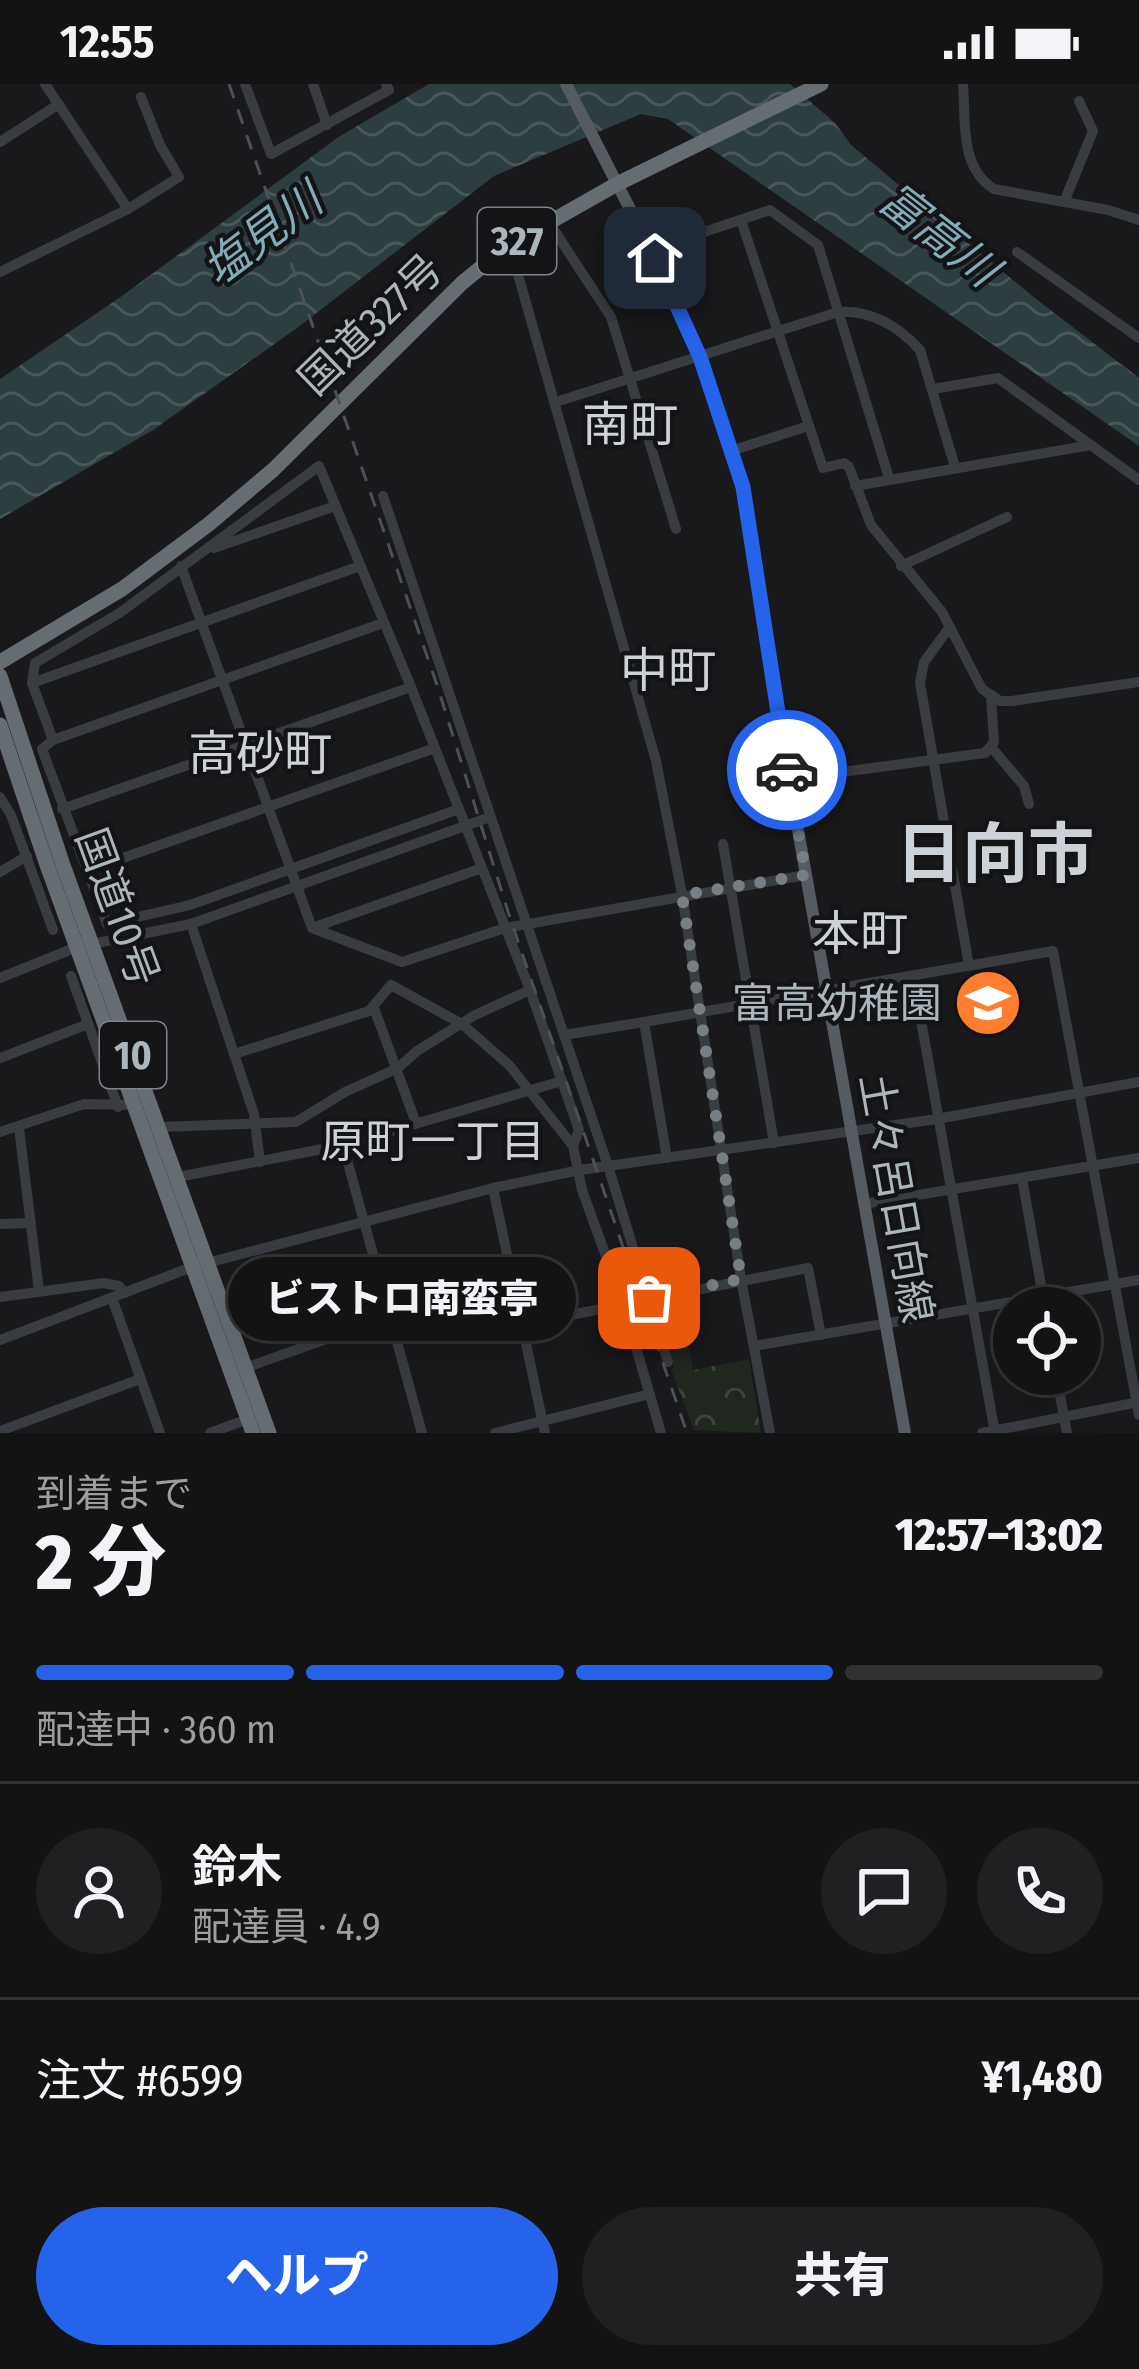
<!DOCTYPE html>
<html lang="ja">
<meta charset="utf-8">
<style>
:root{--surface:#131314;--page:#202022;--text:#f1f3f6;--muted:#9d9ea0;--line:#323234;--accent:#2563eb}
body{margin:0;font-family:"Fira Sans Condensed","Noto Sans JP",sans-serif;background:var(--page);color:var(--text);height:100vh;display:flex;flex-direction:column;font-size:45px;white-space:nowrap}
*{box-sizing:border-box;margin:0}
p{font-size:39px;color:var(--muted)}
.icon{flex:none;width:66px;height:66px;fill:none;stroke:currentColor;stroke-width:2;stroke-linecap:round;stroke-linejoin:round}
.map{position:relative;height:1349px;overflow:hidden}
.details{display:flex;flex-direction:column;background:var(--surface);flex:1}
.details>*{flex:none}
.controls{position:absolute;left:993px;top:1203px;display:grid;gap:24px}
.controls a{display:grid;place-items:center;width:108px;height:108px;border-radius:50%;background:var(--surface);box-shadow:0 12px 48px #0002,0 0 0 3px var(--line);font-size:60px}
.pin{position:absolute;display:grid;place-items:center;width:102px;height:102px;color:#fff;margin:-51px;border-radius:24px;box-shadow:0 6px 18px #0006}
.courier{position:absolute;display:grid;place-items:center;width:120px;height:120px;margin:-60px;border:9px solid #2563eb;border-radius:50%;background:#fff;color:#222;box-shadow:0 3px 15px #0007}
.bubble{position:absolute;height:84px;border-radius:42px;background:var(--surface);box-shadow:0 12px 48px #0002,0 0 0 3px var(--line);font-size:39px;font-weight:800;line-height:84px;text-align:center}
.summary em{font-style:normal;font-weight:800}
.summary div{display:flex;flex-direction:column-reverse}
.summary{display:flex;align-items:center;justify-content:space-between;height:204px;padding:0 36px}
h1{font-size:78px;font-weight:800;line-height:90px}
.bar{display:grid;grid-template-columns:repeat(4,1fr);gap:18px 12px;align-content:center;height:144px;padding:0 36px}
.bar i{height:15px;border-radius:9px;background:var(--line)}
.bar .current{background:var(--accent)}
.bar p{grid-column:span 4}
.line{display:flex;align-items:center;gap:30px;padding:0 36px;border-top:3px solid var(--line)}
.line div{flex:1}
.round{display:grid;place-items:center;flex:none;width:126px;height:126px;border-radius:63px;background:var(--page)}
.button{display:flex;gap:24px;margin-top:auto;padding:24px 36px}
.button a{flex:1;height:138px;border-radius:72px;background:var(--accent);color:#fff;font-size:48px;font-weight:800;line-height:138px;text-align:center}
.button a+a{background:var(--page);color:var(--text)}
.status{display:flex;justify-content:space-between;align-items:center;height:84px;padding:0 60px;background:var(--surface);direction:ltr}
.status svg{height:33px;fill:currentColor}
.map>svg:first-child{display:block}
</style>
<div class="status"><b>12:55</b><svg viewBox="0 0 49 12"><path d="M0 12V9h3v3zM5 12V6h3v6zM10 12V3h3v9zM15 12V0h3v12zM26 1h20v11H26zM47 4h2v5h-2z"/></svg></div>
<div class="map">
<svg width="1139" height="1349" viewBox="0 0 1139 1349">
<defs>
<pattern id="park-crowns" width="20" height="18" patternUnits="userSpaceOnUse" patternTransform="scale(3)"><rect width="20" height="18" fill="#1f271e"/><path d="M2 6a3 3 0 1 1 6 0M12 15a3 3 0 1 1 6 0" fill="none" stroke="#3d443d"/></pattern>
<pattern id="water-waves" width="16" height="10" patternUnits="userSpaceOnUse" patternTransform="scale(3)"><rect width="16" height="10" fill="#2d3e41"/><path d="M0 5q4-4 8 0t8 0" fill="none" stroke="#49585a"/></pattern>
</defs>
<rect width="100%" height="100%" fill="#19191b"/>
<polygon fill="url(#park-crowns)" points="661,1222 675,1263 689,1262 693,1286 749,1275 761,1349 694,1346 671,1285 674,1283 657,1225"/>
<polygon fill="url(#water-waves)" points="429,0 790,0 835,39 851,61 1031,211 1139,294 1139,362 668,35 641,30 494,92 297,244 153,346 0,435 0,295 122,212 340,52"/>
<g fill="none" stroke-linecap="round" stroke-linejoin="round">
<g stroke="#393d41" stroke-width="10">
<polyline points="45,0 128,125"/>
<polyline points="245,0 271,70 389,6 386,0"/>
<polyline points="313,0 327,41"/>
<path d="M963,0C966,37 959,83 994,105L1108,126L1139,136"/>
<polyline points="0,58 59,20"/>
<polyline points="1064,118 1093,47 1079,17"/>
<polyline points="741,136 823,384 844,379 849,383 871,441 942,528 982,605 1000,617 1012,617 1139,598"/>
<polyline points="550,140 611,233 676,445"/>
<polyline points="506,163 517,187 656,677 682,810 741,1195 770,1349"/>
<polyline points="1017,168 1139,254"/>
<polyline points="655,174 704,148 770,126 818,161 889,394"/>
<polyline points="0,188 128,125 179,93 160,61 141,13"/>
<polyline points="933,305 998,294 1139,396"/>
<path d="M556,318L838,228C870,226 898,242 920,266L955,383"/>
<polyline points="734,366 808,342"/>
<polyline points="855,402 1091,361"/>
<polyline points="383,412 608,1082 668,1278"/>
<polyline points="214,464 335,422"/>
<polyline points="181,482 312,844 402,878 505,844 806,791"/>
<polyline points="901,482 1007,433"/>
<polyline points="383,539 53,656 42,665 107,840 190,821 459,725"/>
<polyline points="949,544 924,578 920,599 969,882"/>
<polyline points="32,599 360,482"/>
<polyline points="53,656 32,599 35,579 121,528 319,382 411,603 530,906 475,931 417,967 398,984 345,1008 296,1038 160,1043"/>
<polyline points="992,664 1024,702 1029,720"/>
<polyline points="789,695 985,669 994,658 991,613"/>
<polyline points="0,713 11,731 53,846"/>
<polyline points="62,725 411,603"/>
<polyline points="723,760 774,1059"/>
<polyline points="86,787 435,664"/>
<polyline points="0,788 27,772"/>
<polyline points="191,840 254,1030 260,1078"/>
<polyline points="312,844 482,784"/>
<polyline points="71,892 118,1023"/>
<polyline points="913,892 995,1349"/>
<polyline points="0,894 77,863 191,840 490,733"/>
<polyline points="530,906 579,1046 573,1062"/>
<polyline points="374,924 416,1039"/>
<polyline points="564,951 644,938"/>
<polyline points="234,970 369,927 391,901 462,940 510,982 573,1062 582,1106 623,1219 661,1349"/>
<polyline points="0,974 88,940"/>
<polyline points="19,1044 39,1207"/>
<polyline points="0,1048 84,1020 135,1021"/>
<polyline points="343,1061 422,1349"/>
<polyline points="667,1074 644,938 1053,867 1139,1331"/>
<polyline points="178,1093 343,1061 562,997"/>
<polyline points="1022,1094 1045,1224"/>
<polyline points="493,1104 545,1349"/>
<polyline points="864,1120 1139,1074"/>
<polyline points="0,1140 31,1139"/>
<polyline points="0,1213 104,1199 119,1202 125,1209"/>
<polyline points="112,1214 160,1349"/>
<polyline points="520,1241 808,1184 821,1251"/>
<polyline points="0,1256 192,1183 493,1104 580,1086 937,1035 1139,998"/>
<polyline points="754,1262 1139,1196"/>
<polyline points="245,1284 391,1232 512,1206"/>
<polyline points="1056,1290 1067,1349"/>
<polyline points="0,1347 140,1295"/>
<polyline points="210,1349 248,1335"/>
<polyline points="495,1349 650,1310"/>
<polyline points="982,1349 1139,1318"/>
</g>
<polyline stroke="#555b60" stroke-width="12" points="566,0 655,174 701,273 743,403 789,695 905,1349"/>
<g stroke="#656c72" stroke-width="15">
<polyline points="0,578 122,505 209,440 273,386 462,199 506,163 617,100 821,0"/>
<polyline points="0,592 63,781 269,1349"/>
<polyline points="0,641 47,781 253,1349"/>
</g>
<polyline stroke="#4c5156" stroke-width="3" stroke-dasharray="15 12" stroke-linecap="butt" points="229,0 437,601 511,837 687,1349"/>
</g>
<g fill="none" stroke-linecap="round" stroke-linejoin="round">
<polyline stroke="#777e84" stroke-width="12" stroke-dasharray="0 21.6" points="649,1214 741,1195 682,811 806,791 787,686"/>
<polyline stroke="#2563eb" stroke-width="15" points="655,174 700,273 743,403 787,686"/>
</g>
<defs>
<symbol id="school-disc" viewBox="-11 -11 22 22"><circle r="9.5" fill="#fe7d2e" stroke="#141416"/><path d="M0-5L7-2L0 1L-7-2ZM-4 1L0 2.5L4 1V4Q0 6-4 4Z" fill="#fff"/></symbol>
</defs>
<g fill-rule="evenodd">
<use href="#school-disc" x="950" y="881" width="76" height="76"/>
</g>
<g text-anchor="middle" stroke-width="9" stroke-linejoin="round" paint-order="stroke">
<g fill="#141416" stroke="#7d858a" stroke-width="3">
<rect x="478" y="124" width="78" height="66" rx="9"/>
<rect x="100" y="938" width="66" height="66" rx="9"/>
</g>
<g font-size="39" font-weight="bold" fill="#aab5bc">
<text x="517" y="171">327</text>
<text x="133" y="985">10</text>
</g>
<g font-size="42" fill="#aab5bc" stroke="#141416">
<text transform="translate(370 240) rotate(-44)" y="15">国道327号</text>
<text transform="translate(118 823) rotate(70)" y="15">国道10号</text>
<text transform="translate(897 1114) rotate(80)" y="15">土々呂日向線</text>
</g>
<g font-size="42" fill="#aab5bc" stroke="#141416" text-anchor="end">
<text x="942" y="934">富高幼稚園</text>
</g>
<g font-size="45" font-style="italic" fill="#7faeb9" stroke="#141416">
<text transform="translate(262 150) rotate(-37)" y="16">塩見川</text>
<text transform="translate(939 150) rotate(38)" y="16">富高川</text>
</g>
<g font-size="45" fill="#ccd2d7" stroke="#141416">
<text x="433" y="1073">原町一丁目</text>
</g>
<g font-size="48" fill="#ccd2d7" stroke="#141416">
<text x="630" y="357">南町</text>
<text x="668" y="603">中町</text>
<text x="260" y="686">高砂町</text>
<text x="860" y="866">本町</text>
</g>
<g font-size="66" font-weight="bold" fill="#ccd2d7" stroke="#141416">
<text x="995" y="793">日向市</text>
</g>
</g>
</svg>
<div class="controls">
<a><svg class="icon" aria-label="locate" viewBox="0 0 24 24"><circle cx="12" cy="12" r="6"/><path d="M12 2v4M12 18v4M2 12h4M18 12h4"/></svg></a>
</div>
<div class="pin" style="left:649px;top:1214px;background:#ea580c"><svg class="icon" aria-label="bag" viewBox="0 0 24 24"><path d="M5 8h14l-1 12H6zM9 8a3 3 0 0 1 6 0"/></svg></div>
<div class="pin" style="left:655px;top:174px;background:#1f2937"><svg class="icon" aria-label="home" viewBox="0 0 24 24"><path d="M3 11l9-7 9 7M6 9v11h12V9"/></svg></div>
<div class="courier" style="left:787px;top:686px"><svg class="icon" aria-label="car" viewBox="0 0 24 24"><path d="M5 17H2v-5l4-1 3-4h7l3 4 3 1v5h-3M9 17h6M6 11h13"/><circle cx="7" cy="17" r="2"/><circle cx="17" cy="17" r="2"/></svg></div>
<div class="bubble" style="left:228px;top:1173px;width:348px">ビストロ南蛮亭</div>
</div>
<section class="details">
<div class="summary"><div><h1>2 分</h1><p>到着まで</p></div><em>12:57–13:02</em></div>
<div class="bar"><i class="current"></i><i class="current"></i><i class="current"></i><i></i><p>配達中 · 360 m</p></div>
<div class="line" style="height:216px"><a class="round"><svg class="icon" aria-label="person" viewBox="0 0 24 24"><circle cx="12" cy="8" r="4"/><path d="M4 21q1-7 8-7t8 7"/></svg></a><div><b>鈴木</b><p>配達員 · 4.9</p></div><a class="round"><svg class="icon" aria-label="chat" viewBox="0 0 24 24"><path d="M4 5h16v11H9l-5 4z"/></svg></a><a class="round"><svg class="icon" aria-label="phone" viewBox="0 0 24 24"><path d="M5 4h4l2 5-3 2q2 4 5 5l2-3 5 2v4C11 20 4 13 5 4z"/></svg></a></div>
<div class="line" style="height:156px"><div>注文 #6599</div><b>¥1,480</b></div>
<div class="button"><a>ヘルプ</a><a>共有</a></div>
</section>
